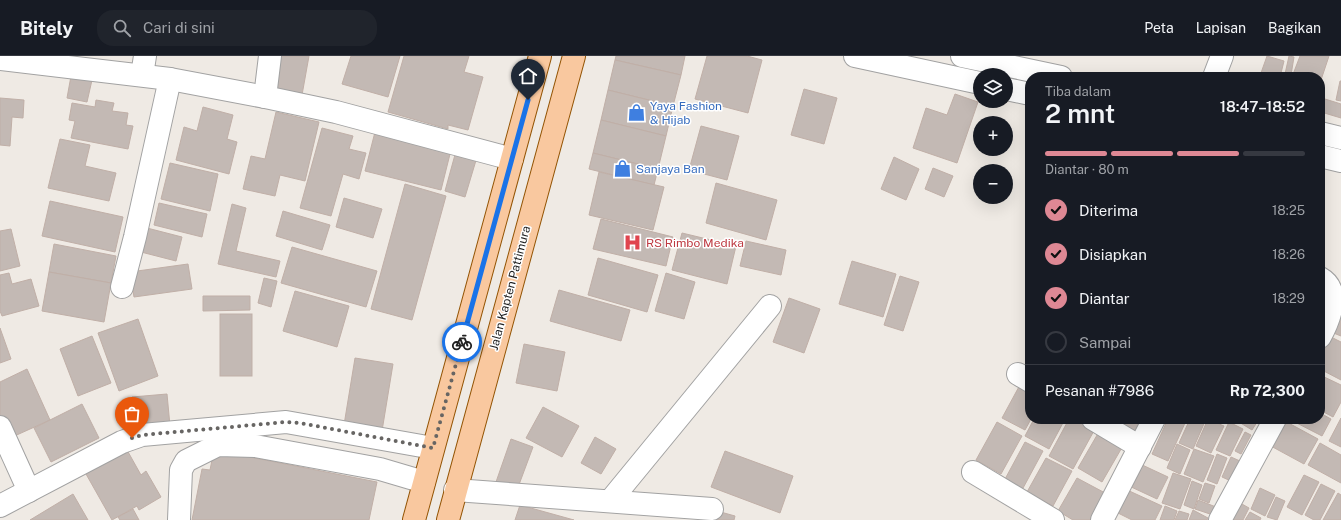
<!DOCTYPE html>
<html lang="id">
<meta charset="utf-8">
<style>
:root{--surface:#171b24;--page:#20242c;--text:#f1f3f6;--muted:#9ea1a6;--line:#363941;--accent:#de8894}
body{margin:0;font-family:"Public Sans",sans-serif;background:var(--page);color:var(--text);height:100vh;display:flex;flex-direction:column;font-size:15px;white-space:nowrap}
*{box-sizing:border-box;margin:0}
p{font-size:13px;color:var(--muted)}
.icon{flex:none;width:22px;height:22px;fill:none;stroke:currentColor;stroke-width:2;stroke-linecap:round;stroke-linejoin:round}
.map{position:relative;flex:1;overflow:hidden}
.details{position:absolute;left:1025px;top:16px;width:300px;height:352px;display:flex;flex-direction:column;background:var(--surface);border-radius:16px;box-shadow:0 4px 16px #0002}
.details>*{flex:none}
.buttons{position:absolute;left:973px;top:12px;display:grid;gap:8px}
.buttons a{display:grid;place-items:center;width:40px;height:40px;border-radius:50%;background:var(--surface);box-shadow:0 4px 16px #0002;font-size:20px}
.pin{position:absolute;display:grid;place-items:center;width:34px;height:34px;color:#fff;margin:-41px -17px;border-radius:50% 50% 50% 0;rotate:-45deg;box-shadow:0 0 4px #0007}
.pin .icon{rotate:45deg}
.courier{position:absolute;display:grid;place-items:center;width:40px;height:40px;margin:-20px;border:3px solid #1a73e8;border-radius:50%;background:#fff;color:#222;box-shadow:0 1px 5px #0007}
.summary em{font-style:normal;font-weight:600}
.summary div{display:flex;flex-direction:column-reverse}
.summary{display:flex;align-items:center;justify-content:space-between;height:68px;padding:0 20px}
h1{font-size:26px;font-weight:600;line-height:30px}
.bar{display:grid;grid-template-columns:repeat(4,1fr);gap:6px 4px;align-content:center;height:48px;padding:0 20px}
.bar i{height:5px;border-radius:3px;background:var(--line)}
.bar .selected{background:var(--accent)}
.bar p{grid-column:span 4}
.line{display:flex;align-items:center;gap:10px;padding:0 20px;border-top:1px solid var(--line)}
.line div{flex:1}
ol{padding:0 20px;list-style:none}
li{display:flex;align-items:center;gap:12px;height:44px}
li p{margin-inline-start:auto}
li .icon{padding:4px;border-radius:50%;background:var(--accent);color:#111;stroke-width:4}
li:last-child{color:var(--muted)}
li i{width:22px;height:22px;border:2px solid var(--line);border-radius:50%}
header{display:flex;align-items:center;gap:24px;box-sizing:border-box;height:56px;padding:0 20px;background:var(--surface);border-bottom:1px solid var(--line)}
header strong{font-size:19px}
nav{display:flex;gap:22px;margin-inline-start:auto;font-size:14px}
.search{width:280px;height:36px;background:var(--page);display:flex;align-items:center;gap:10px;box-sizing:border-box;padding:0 14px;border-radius:16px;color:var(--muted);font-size:15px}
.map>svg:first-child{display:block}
</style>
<header>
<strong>Bitely</strong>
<div class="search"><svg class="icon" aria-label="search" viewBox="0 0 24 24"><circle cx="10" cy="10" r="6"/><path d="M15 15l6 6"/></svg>Cari di sini</div>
<nav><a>Peta</a><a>Lapisan</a><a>Bagikan</a></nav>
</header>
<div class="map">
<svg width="1341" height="464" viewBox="0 0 1341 464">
<rect width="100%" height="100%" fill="#efeae4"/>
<g fill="#c3b9b4" stroke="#c0afa7">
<polygon points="278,0 309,0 302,39 271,34"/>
<polygon points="351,0 400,0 388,41 342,28"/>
<polygon points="404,0 469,0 464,16 483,21 468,74 448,69 448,73 388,56"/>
<polygon points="616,0 685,0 681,19 615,4"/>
<polygon points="707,0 747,0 762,4 748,57 695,43"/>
<polygon points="1267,0 1284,5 1280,21 1261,17"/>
<polygon points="1289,0 1294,1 1291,19 1285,18"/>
<polygon points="1300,0 1329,0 1320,27 1320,21 1292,21"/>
<polygon points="615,4 681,19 673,50 608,34"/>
<polygon points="71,20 92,24 87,46 67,42"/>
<polygon points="1340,25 1341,25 1341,45 1336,44"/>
<polygon points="804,33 837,42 824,88 791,79"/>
<polygon points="608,34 673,50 666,80 601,64"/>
<polygon points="955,38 978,46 957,107 913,92 926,52 947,59"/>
<polygon points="0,42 24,44 23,62 12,61 10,90 0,89"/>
<polygon points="1325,43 1341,48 1341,62 1321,56"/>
<polygon points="96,44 114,47 112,55 128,57 126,69 133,70 128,93 71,82 75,65 69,64 72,47 95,51"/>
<polygon points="203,51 233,59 227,83 237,86 229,118 176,104 184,71 197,75"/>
<polygon points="276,56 319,66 305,125 280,119 275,140 243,133 251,100 265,103"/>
<polygon points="601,64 666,80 658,113 593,97"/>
<polygon points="701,70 739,80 727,124 689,114"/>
<polygon points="322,72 353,80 349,93 366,97 359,123 343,118 331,160 300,152"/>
<polygon points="375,76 451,94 441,134 365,115"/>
<polygon points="60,83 90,89 85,110 116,117 109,145 48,132"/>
<polygon points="456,95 477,101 465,141 445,135"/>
<polygon points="593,97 658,113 654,129 589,113"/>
<polygon points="894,101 919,113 906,144 881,133"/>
<polygon points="170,107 218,118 210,155 161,143"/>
<polygon points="933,112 953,120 944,141 925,133"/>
<polygon points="599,116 664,131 653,174 589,159"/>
<polygon points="716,127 777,144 766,184 706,167"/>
<polygon points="405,128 446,140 412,264 371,253"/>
<polygon points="344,142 382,153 373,182 336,171"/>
<polygon points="50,145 123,161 115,196 42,180"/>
<polygon points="159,147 207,158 202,181 154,169"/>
<polygon points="232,148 246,152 236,195 280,205 276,221 218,208"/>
<polygon points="283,155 330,169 322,194 276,180"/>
<polygon points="601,163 673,181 666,210 593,193"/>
<polygon points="147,172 182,181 176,205 141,196"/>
<polygon points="11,173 20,210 0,215 0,175"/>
<polygon points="682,177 736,190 727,228 672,214"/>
<polygon points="746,185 786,194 781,219 740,210"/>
<polygon points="54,188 116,200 111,227 49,216"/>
<polygon points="292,191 377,215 366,251 281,227"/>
<polygon points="598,202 658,219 647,256 588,239"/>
<polygon points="852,205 896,218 883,261 839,248"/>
<polygon points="188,208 192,233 134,241 130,216"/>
<polygon points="49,216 111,227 104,266 42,255"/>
<polygon points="9,217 12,228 31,223 39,250 2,260 0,255 0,219"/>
<polygon points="666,217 695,226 684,263 655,255"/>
<polygon points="900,220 919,226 903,275 884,269"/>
<polygon points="264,222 277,225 271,251 258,247"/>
<polygon points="559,234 630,254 621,285 550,265"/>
<polygon points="295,235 349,250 337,291 283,275"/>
<polygon points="203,240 250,240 250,254 203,255"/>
<polygon points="789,242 820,253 804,297 773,286"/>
<polygon points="1341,255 1341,280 1331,276"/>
<rect x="220" y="258" width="32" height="62"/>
<polygon points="138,263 158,320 119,335 98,277"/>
<polygon points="0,272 11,303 0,307"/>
<polygon points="1327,279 1341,286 1341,324 1320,313 1320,293"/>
<polygon points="92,280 111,327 78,340 60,293"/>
<polygon points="524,288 565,296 557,335 516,327"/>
<polygon points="355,302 393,308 381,381 343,375"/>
<polygon points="27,313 50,364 10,382 0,360 0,326"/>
<polygon points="1320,319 1341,329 1341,346 1333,361 1320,354"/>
<polygon points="1021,327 1030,331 1031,363 1025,374 1002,362"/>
<polygon points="167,338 170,370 135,374 132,341"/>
<polygon points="82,348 99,382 51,406 34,372"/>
<polygon points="543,351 579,370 562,401 526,382"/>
<polygon points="1320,357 1331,363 1322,380 1289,363 1320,363"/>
<polygon points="1341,362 1341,391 1329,385"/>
<polygon points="1034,363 1065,363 1049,393 1025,380"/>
<polygon points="1069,363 1082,363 1096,371 1073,413 1049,400"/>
<polygon points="1110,363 1144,363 1138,376"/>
<polygon points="1168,363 1176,363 1185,367 1168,405 1152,398"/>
<polygon points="1190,363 1206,363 1193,393 1179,387"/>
<polygon points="1208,363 1224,370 1211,397 1196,390"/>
<polygon points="1234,363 1259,363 1252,374"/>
<polygon points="1283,364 1318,383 1304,408 1269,389"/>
<polygon points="997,366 1022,380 1001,418 976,404"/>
<polygon points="1229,366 1243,373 1230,400 1216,394"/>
<polygon points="1100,374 1124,388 1102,426 1078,412"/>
<polygon points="1245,376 1251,379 1241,398 1235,395"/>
<polygon points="595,381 616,393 601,418 581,407"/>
<polygon points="511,383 533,391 517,434 496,426"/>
<polygon points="1025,386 1043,395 1022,434 1004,425"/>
<polygon points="1320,387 1341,399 1341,427 1308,409"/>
<polygon points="1177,388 1190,394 1180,418 1167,412"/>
<polygon points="1194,393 1214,400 1203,426 1184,418"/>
<polygon points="127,394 141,419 146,415 161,441 139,454 137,450 112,464 86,418"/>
<polygon points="214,394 377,426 369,464 192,464 202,413 210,414"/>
<polygon points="725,395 793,420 780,457 711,431"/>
<polygon points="1217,398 1227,402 1217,428 1207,424"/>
<polygon points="1231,401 1240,405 1231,425 1222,421"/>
<polygon points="1046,402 1072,415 1053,450 1027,436"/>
<polygon points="1138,407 1168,421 1157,443 1127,429"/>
<polygon points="1173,417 1191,423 1180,453 1162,447"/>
<polygon points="1304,419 1319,426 1302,459 1287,451"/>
<polygon points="1077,422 1107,438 1093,464 1073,464 1058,455"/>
<polygon points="1192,425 1202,429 1194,453 1184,449"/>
<polygon points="1205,427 1215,430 1209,447 1199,443"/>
<polygon points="1321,428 1335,435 1320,464 1314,464 1305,459"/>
<polygon points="1260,432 1275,439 1265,460 1251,453"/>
<polygon points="1125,433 1162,450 1155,464 1132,464 1114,455"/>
<polygon points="1338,437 1341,439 1341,464 1323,464"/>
<polygon points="73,438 88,464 30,464"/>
<polygon points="1276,441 1285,445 1277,464 1267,461"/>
<polygon points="1233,443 1249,452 1243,464 1222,464"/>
<polygon points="1198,444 1216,451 1213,459 1195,453"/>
<polygon points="520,449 574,464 515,464"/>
<polygon points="1165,450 1177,455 1174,464 1160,464"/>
<polygon points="133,453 139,464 120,464 118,461"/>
<polygon points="1193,454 1208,462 1207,464 1189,464"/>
<polygon points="717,455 735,460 734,464 714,464"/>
<polygon points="1179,455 1189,458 1187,464 1175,464"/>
<polygon points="1250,456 1261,462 1260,464 1245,464"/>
</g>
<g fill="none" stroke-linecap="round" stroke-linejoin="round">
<defs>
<g id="minor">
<polyline points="855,0 980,27"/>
<polyline points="962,0 1061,21"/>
<polyline points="0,3 170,23 265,41 336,56 512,103"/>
<polyline points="142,19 145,0"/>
<polyline points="1214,21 1222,0"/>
<polyline points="1006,33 1030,38"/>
<polyline points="265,41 270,0"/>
<polyline points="1320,77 1341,82"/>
<polyline points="1320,100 1341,105"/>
<path d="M1320,222C1341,234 1330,263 1320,281"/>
<polyline points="122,231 135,181 170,23"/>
<polyline points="1018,318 1030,325"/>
<polyline points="1093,363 1140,391"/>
<polyline points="0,371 29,435"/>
<polyline points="973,416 1053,464"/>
<polyline points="455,434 712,453"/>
<polyline points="610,445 770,250"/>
<polyline points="0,450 122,386 142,379 286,366 433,392"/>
<polyline points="179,464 181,414 186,405 218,389 255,390 380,413 424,426"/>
<polyline points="1102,464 1154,363"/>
<polyline points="1220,464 1275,363"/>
</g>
<g id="major">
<polyline points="414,464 540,0"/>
<polyline points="448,464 574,0"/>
</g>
</defs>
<use href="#minor" stroke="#a2a2a2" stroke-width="24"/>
<use href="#major" stroke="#935404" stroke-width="24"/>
<use href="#minor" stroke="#fff" stroke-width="22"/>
<use href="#major" stroke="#f9c89f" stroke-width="22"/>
</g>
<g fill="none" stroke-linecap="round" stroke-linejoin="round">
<polyline stroke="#676563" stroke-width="4" stroke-dasharray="0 7.2" points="132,382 142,379 286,366 300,367 433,392 462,286"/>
<polyline stroke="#1a73e8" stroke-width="5" points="462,286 528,44"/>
</g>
<defs>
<symbol id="shop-bare" viewBox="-9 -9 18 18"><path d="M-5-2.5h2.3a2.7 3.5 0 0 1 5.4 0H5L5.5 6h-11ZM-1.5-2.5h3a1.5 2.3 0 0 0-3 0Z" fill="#3f7fe0" stroke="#fff" stroke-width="2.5" paint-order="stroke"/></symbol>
<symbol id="hospital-bare" viewBox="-9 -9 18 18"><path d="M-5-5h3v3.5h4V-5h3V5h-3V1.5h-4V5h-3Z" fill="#e0444e" stroke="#fff" stroke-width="2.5" paint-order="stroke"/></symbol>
</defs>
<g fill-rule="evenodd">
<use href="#shop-bare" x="624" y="44" width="25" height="25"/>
<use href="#shop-bare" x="610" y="100" width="25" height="25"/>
<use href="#hospital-bare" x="620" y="174" width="25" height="25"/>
</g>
<g text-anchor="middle" stroke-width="3" stroke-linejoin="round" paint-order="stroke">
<g font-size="12" fill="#366cbe" stroke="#fff" text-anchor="start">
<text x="650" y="54">Yaya Fashion<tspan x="650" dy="14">&amp; Hijab</tspan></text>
<text x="636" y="117">Sanjaya Ban</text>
</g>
<g font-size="12" fill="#be3a42" stroke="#fff" text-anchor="start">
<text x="646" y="191">RS Rimbo Medika</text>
</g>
<g font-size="12" fill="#1e1e1e" stroke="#fff">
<text transform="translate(510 232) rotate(-75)" y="4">Jalan Kapten Pattimura</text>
</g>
</g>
</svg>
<div class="buttons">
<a><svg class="icon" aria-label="layers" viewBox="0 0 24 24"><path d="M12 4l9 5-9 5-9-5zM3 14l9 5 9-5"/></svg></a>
<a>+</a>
<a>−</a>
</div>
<div class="pin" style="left:132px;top:382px;background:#ea580c"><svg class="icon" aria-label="bag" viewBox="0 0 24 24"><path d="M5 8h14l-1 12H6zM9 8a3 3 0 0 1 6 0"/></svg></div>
<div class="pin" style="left:528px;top:44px;background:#1f2937"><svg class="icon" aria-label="home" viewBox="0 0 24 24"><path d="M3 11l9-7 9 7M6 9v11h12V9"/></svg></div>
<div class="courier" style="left:462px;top:286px"><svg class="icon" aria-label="bike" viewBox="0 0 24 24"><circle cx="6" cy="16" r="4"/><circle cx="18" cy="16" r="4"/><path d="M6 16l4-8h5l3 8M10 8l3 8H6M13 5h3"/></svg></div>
<section class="details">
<div class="summary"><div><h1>2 mnt</h1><p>Tiba dalam</p></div><em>18:47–18:52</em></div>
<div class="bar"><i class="selected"></i><i class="selected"></i><i class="selected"></i><i></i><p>Diantar · 80 m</p></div>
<ol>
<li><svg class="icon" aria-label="check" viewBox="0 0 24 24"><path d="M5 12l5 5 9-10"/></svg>Diterima<p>18:25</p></li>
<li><svg class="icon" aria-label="check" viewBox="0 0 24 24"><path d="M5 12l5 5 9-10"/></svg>Disiapkan<p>18:26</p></li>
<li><svg class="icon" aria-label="check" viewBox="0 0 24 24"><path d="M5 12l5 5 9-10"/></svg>Diantar<p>18:29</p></li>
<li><i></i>Sampai</li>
</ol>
<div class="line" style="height:52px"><div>Pesanan #7986</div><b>Rp 72,300</b></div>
</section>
</div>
